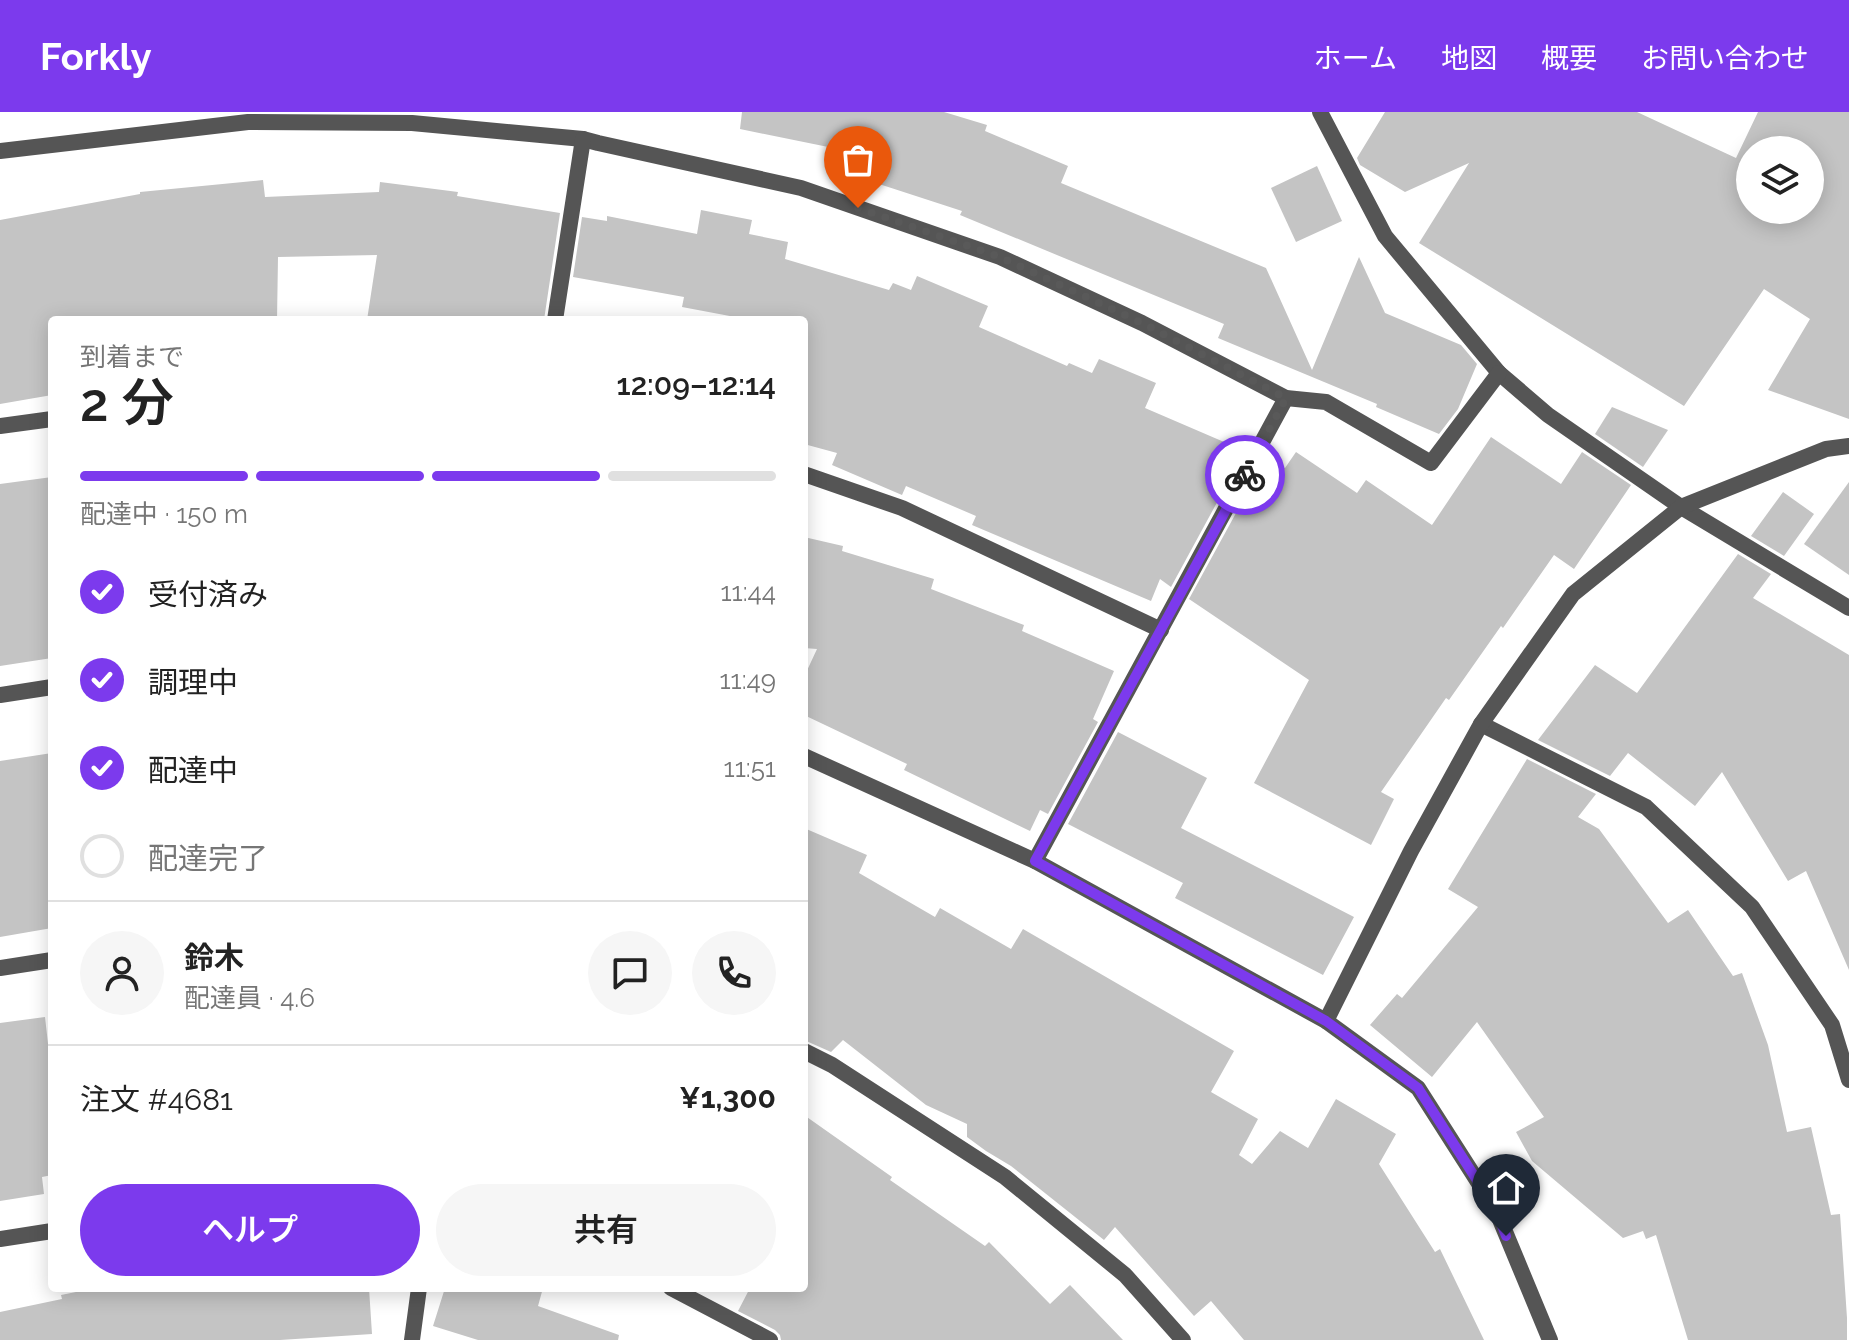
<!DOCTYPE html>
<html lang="ja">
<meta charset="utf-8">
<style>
:root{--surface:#fff;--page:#f6f6f6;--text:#222;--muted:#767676;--line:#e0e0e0;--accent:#7c3aed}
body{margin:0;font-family:Raleway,"Noto Sans JP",sans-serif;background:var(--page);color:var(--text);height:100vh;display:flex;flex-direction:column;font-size:30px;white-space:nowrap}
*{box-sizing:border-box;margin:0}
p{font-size:26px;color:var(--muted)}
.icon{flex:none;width:44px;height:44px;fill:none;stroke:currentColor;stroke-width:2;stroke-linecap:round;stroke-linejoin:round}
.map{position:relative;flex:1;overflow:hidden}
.panel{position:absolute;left:48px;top:204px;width:760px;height:976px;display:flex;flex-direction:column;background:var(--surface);border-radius:8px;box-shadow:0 4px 20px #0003}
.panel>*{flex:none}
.buttons{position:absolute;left:1736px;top:24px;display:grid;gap:16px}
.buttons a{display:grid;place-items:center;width:88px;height:88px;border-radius:50%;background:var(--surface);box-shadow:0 4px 20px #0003;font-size:40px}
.pin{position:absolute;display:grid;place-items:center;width:68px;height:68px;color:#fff;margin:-82px -34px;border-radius:50% 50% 50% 0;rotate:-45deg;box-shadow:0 0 8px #0007}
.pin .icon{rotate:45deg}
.courier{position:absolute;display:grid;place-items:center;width:80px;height:80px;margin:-40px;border:6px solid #7c3aed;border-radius:50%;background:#fff;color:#222;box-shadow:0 2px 10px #0007}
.head em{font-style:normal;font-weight:600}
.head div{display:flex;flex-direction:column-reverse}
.head{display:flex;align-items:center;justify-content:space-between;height:136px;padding:0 32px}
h1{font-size:52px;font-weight:600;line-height:60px}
.bar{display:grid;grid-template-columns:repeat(4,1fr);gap:12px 8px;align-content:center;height:96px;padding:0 32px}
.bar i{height:10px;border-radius:6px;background:var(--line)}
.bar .active{background:var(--accent)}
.bar p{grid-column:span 4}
.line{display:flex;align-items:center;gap:20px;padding:0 32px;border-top:2px solid var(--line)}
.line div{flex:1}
.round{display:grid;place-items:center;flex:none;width:84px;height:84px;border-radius:42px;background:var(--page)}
ol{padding:0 32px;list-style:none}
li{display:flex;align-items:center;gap:24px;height:88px}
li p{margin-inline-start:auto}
li .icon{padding:8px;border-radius:50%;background:var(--accent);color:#fff;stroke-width:4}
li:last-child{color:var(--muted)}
li i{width:44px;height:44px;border:4px solid var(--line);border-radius:50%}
.action{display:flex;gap:16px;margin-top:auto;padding:16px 32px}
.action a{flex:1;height:92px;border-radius:48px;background:var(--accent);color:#fff;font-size:32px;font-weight:600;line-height:92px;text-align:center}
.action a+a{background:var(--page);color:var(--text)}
header{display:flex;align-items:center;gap:48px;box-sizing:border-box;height:112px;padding:0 40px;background:var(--accent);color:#fff}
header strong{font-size:38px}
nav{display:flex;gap:44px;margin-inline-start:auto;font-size:28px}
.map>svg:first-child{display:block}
</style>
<header>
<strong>Forkly</strong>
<nav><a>ホーム</a><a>地図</a><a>概要</a><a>お問い合わせ</a></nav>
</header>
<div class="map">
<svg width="1849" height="1228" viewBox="0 0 1849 1228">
<rect width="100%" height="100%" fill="#fff"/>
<g fill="#c4c4c4" fill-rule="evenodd">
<polygon points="742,0 944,0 987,13 985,19 1068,54 1061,71 1266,156 1312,258 1359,145 1385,201 1461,233 1477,252 1458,297 1439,322 1376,295 1377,292 1218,226 1224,212 960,103 962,99 836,58 843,38 740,17"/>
<path d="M1385,0H1637L1736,46L1758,0H1849V307L1768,278L1810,207L1764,177L1684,294L1419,131L1469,51L1405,80L1360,53L1357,46ZM1750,38H1810V98H1750Z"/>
<polygon points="1317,54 1342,109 1296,130 1271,76"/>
<polygon points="263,68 265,85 379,80 380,70 458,80 457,84 560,101 544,208 367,208 377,143 278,145 277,208 52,208 52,283 0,292 0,108 140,82 140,80"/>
<polygon points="701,98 752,108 749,122 788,130 785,147 889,178 893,171 911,178 917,164 988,194 979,215 1067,254 1069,251 1092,261 1099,247 1156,271 1145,296 1245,339 1171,475 1160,467 1151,489 972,413 976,404 906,374 902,383 832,353 837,341 804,332 804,208 751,208 682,195 684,185 573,165 582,105 607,109 607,104 697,122"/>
<polygon points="1612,295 1668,318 1643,355 1595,322"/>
<polygon points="1491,325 1561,372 1582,340 1631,373 1574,457 1554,443 1503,516 1501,514 1449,588 1446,586 1381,680 1394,687 1371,733 1254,671 1309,568 1189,487 1265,348 1285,356 1296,340 1357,381 1366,368 1432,413"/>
<polygon points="52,365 52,546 0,554 0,372"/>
<polygon points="1849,370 1849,463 1804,432"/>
<polygon points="1783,380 1814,402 1784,444 1751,424"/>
<polygon points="804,425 843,434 842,439 934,467 931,477 1024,513 1022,519 1114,559 1093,607 1098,610 1048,702 1040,698 1030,719 904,658 907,652 804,603 804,565 817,537 804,536"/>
<polygon points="1738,442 1771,462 1753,486 1849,543 1849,858 1806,759 1788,769 1722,660 1695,694 1628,641 1610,664 1538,628 1595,553 1637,581"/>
<polygon points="1118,620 1207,666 1181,716 1354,805 1323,863 1175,786 1183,771 1068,712"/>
<polygon points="52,641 52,816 0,825 0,649"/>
<polygon points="1527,647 1596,682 1578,705 1599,717 1668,811 1688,798 1733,864 1742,861 1768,933 1787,1020 1811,1015 1831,1103 1840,1102 1847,1206 1847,1228 1688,1228 1656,1123 1646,1127 1643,1119 1623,1126 1532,1049 1516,1020 1544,1005 1477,910 1432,965 1370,913 1397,882 1402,886 1478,795 1448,777"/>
<polygon points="804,716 867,743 859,761 935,805 940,796 1011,837 1023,817 1234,939 1211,980 1258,1007 1239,1043 1252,1052 1280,1019 1308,1036 1336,987 1396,1022 1379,1052 1435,1140 1440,1137 1484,1228 1244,1228 1211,1189 1194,1204 1115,1115 1104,1128 1011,1054 986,1039 967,1025 967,1012 926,993 843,928 831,940 804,928"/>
<polygon points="45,905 52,967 52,1063 42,1065 44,1082 0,1089 0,911"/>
<polygon points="804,1003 892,1065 890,1068 985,1134 989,1130 1050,1192 1070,1173 1123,1228 781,1228 780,1223 775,1218 738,1199 750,1176 804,1176"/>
<polygon points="96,1176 369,1176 372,1222 280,1228 0,1228 0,1200 62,1187 61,1183"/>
<polygon points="445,1176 543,1176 538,1194 619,1223 618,1228 478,1228 433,1214"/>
</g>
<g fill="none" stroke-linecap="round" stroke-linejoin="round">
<g stroke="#555" stroke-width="16">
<polyline points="1320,0 1385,124 1499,261 1548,303 1681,395 1849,496"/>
<polyline points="0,39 248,10 412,11 583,27 598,31 801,76 1000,145 1142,211 1286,286 1326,290 1431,351 1499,261"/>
<polyline points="555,208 583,27"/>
<polyline points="0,314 52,307"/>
<polyline points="804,362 902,396 1161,518"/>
<polyline points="0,583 52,575"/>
<polyline points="1481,612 1646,695 1752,795 1832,913 1849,968"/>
<polyline points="804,644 1035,749 1326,909 1418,976 1496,1098 1550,1228"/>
<polyline points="1035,749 1286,286"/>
<polyline points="0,856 52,848"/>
<polyline points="1326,909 1411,739 1481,612 1573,482 1681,395 1826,337 1849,334"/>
<polyline points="804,939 832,953 1005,1065 1125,1163 1183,1228"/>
<polyline points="0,1127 52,1119"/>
<polyline points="671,1176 770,1228"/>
<polyline points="412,1228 419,1176"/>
</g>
</g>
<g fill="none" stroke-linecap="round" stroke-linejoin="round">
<polyline stroke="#595959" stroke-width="8" stroke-dasharray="0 14.4" points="858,96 1000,145 1142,211 1286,286 1245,363"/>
<polyline stroke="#7c3aed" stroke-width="10" points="1245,363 1035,749 1326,909 1418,976 1496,1098 1506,1124"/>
</g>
</svg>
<div class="buttons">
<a><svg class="icon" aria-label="layers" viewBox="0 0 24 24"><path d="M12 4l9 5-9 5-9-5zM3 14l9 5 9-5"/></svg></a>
</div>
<div class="pin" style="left:858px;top:96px;background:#ea580c"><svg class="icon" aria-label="bag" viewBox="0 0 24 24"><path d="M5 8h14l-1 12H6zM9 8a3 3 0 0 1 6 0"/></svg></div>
<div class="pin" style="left:1506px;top:1124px;background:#1f2937"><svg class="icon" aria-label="home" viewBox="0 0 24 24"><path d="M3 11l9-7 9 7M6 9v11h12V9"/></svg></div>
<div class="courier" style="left:1245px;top:363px"><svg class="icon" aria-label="bike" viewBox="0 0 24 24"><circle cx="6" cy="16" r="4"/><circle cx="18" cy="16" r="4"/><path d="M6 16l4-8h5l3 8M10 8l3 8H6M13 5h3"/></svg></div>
<section class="panel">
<div class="head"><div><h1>2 分</h1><p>到着まで</p></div><em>12:09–12:14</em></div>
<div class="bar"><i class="active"></i><i class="active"></i><i class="active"></i><i></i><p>配達中 · 150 m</p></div>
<ol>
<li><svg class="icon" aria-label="check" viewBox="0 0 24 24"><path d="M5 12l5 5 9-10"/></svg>受付済み<p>11:44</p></li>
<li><svg class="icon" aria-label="check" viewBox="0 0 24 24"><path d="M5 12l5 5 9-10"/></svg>調理中<p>11:49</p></li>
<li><svg class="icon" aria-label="check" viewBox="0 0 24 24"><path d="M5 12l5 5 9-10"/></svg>配達中<p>11:51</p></li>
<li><i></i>配達完了</li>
</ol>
<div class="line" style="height:144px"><a class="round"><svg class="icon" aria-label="person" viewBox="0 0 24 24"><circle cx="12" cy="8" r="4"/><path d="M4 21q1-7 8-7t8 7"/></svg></a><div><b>鈴木</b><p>配達員 · 4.6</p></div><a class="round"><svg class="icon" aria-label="chat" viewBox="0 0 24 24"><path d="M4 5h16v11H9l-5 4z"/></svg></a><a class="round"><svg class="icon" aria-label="phone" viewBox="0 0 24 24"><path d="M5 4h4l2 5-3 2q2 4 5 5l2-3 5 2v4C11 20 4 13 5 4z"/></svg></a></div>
<div class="line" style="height:104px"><div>注文 #4681</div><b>¥1,300</b></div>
<div class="action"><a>ヘルプ</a><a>共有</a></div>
</section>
</div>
